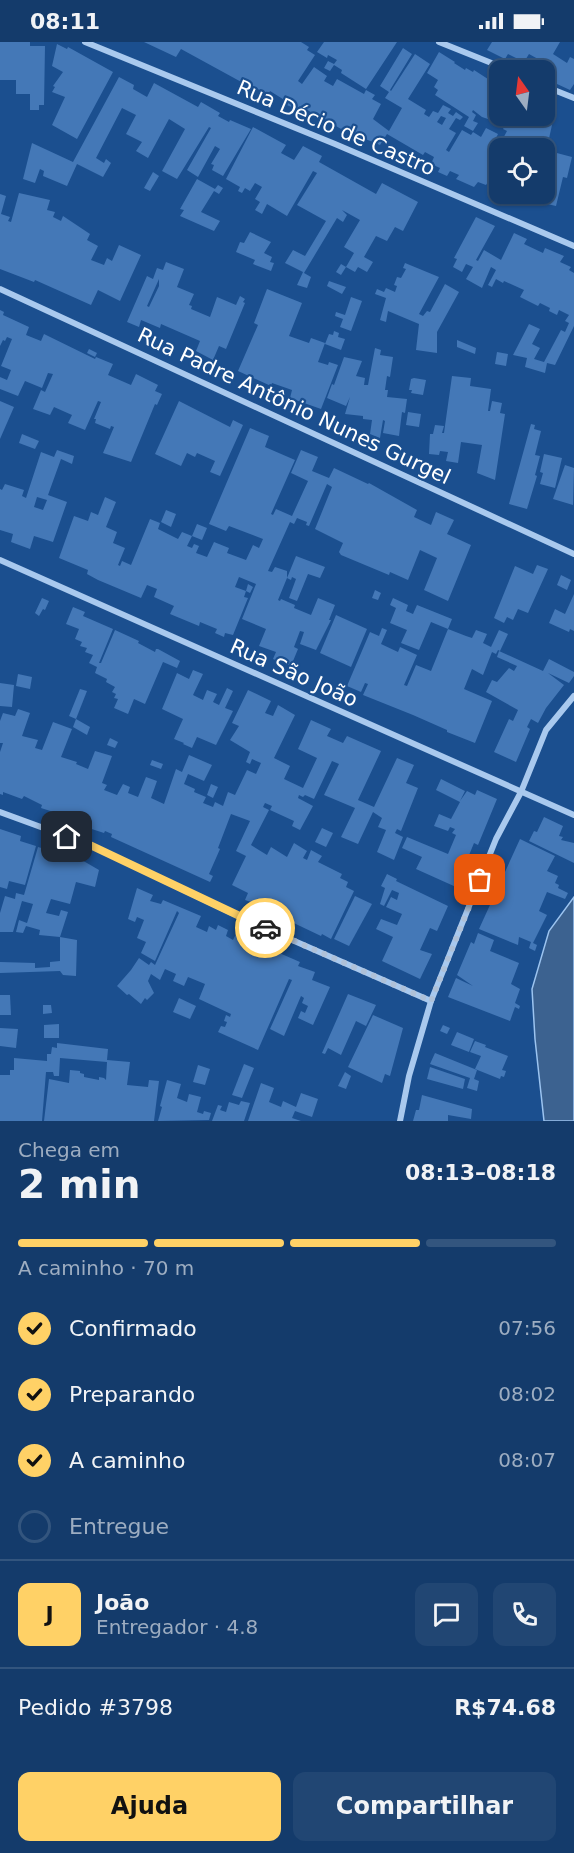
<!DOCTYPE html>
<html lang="pt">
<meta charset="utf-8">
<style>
:root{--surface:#143b6b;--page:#214673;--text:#f1f3f6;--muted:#9dadc1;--line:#33557e;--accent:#ffd166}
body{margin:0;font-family:"DejaVu Sans",sans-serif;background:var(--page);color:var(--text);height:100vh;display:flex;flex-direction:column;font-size:22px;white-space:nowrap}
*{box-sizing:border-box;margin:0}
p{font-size:20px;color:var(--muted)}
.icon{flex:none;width:33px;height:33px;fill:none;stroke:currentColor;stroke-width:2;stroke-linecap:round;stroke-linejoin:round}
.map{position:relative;height:1079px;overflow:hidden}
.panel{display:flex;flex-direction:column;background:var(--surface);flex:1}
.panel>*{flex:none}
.needle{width:39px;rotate:346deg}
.controls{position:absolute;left:489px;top:18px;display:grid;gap:12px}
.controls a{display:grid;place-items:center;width:66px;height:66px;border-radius:12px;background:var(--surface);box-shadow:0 2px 4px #0004,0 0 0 2px var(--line);font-size:30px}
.pin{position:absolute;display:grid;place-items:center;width:51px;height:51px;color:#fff;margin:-26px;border-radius:12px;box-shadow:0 3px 9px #0006}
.courier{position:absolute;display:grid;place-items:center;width:60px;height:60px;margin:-30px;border:4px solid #ffd166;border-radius:50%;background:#fff;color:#222;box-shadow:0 2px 8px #0007}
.head em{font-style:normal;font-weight:700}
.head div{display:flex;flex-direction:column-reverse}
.head{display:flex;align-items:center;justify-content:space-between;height:102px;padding:0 18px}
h1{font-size:39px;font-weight:700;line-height:45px}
.bar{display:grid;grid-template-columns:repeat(4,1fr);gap:9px 6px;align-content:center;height:72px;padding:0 18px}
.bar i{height:8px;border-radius:4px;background:var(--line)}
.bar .on{background:var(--accent)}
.bar p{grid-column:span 4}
.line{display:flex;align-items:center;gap:15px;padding:0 18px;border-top:2px solid var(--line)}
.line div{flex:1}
.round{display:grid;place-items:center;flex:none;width:63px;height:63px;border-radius:12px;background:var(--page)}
ol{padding:0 18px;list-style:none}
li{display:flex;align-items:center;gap:18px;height:66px}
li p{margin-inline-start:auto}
li .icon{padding:6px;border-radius:50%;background:var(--accent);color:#111;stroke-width:4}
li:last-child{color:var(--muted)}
li i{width:33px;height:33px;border:3px solid var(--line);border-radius:50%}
.cta{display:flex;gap:12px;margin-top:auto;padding:12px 18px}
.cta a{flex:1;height:69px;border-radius:12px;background:var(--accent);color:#111;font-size:24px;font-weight:700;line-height:69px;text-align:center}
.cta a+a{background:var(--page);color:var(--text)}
.status{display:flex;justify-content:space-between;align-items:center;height:42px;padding:0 30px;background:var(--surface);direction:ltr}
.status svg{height:16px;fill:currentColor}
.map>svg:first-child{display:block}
</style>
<div class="status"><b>08:11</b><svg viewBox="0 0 49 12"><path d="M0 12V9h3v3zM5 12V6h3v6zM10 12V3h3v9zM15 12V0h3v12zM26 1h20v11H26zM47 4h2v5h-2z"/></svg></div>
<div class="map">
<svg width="574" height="1079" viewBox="0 0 574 1079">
<rect width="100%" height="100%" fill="#1b4f8f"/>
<polygon fill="#3c6290" stroke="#9cc4f0" stroke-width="1.5" points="574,855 574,1079 544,1079 535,997 532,947 549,889"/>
<g fill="#4478b7" fill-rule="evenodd">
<polygon points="0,0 30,0 30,4 45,4 44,63 39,63 39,68 30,68 30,52 16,52 16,38 0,38"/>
<path d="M144,0H301L309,5L307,8L315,13L298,39L302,42L314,25L327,34L324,39L333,44L337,37L364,52L366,48L375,53L372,57L381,62L373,77L389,89L402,66L385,56L389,50L380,44L403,6L412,12L390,48L391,49L415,12L430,22L408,57L426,68L424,72L429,75L433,69L438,71L443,63L451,67L448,71L453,74L456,70L463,75L460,78L456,76L449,87L456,91L446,108L449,110L462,88L471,93L473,90L481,95L486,86L498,92L495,98L500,102L507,89L503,87L507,80L494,73L491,78L482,75L473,68L472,70L476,73L473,79L478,81L473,89L464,84L469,75L435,53L438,48L434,45L438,38L427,31L439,10L455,20L454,21L465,28L466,26L473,30L474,28L491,39L497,30L500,32V74H544V62L556,65L548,101L529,95L528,99L515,96L513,99L536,106H500L496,114L500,116V122L486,143L478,140L474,145L456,137L459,133L450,129L447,134L438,130L440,126L431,122L434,115L425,110L423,113L387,92L380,103L343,88L300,64L297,67L284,62L286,59L270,49L268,53L246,40L245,42L181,7L176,15ZM441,74L446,76L442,83L437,80Z"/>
<polygon points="324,0 397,0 366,47 341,31 342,28 334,23 330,29 324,26 328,19 334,22 337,18 328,13 327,16 317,10"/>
<polygon points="492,0 560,0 553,12 567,21 570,15 574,17 574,42 570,48 544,36 544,27 547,22 529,12 524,20 508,12 505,17 487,8"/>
<polygon points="57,2 67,7 68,5 113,30 77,97 52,83 65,55 52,50 55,45 53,44 63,30 52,24"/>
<polygon points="119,35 134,43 133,47 147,55 154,41 198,65 201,60 220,71 218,74 229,80 230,78 251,87 223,134 212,128 214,123 211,122 220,107 215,104 198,135 187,128 211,86 209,85 177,137 162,129 185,87 169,77 148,116 136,109 142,100 126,92 136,73 122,66 96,116 104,121 106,117 111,121 103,135 77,122 67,144 43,134 44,129 40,127 35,141 23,137 32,101 73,120"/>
<polygon points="253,85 286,103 281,111 294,118 303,104 322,114 319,120 376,152 382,141 418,160 403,189 395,185 387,199 376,194 364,215 373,220 367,230 358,225 355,230 346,225 354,211 344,205 360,178 342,168 347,173 343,180 337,176 304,231 311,235 307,246 297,243 303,230 285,221 293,208 305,214 326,179 297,163 317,131 313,129 287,174 267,162 262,172 255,168 260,160 255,157 262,145 255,141 250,149 245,146 242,151 238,149 240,145 226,137"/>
<polygon points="553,110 572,115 567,136 563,135 556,164 534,159 533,162 514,157 514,155 506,152 544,152 544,115 552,116"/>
<polygon points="153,130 159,134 150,149 144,146"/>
<polygon points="197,137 215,147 218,143 223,146 219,152 214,149 201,170 220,179 214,189 180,174 184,168 180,167"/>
<polygon points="19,151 50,158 47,168 55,170 53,175 61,179 63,174 90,192 87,198 98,204 91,218 104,223 107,216 112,219 119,203 141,213 120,259 98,248 91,263 35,238 34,240 0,227 0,152 6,154 1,172 10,175 8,179 11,180"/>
<polygon points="476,175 495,184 476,218 478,219 484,208 501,218 514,191 527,197 524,202 543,211 545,206 564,214 560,220 571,225 569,228 574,231 574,284 555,323 547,321 545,331 525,325 527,316 513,313 529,282 540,287 532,302 540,306 534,317 544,320 561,288 565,290 569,281 565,279 569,273 559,268 557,273 549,269 550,266 540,261 538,264 520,255 524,248 504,239 503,241 496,237 492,245 488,243 496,228 491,225 482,246 466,237 473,225 466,222 462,230 453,225 457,217 454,216"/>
<polygon points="250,190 271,200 264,211 272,215 270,220 274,221 271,229 253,222 255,218 236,210 240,200 244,201"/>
<path d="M166,220L184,227L177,245L194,252L189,263L192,264L191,267L210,275L217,255L236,263L240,254L245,257L243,260L245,261L226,307L219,304L213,318L196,309L200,299L161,282L160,286L141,278L139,285L127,280L147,234L153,237L157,226L163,228ZM159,237V244L149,265L147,264Z"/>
<polygon points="405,221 439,235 419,272 423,274 427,269 430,270 445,242 459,250 437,290 437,311 416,308 419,282 388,269 386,280 380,278 386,256 375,252 377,247 384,250 386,246 395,250 397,244 394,243 397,235 401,236 406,227 403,226"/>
<polygon points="341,222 346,225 341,233 336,230"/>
<polygon points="329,239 346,245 342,252 327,244"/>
<polygon points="267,247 302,261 289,294 309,301 311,296 325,301 318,320 328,323 329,320 338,323 321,367 290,356 292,348 272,341 271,344 238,329 258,283 254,281"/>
<polygon points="351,255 362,259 351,289 340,285 343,277 335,274 336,270 345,273"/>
<polygon points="0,268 4,270 3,273 29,285 26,293 41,299 44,292 95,317 96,315 113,322 108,333 131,343 136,332 158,343 155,349 162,352 157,363 155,362 131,420 103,411 114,385 111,384 110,387 95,381 96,377 94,377 101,360 98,359 85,388 68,381 72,373 54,365 50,373 33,367 41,348 45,350 53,332 48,331 42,346 25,339 18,354 0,347 0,335 7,338 11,328 1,324 12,297 7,295 5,299 3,298 0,304"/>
<polygon points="334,289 339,291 338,295 345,297 341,308 325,302 329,292 333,293"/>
<polygon points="457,298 476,306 475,312 457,305"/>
<polygon points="375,306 381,308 380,313 393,315 390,335 387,334 385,348 388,348 387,355 407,357 405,371 402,370 399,394 383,391 385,379 383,378 380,396 370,392 372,378 363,377 363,374 345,372 350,355 346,364 327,356 332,342 334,343 344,315 362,319 356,334 365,336 364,343 368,343"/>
<polygon points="89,307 97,311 95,315 87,311"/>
<polygon points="497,310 508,312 506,324 495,322"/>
<polygon points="452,334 471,336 470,344 491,347 488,369 490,369 492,359 502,361 500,371 505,372 495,438 477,431 482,403 461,400 458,421 446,419 448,410 440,409 439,413 429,412 430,392 433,392 435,383 444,384 442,391 444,391"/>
<polygon points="414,336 426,338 423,353 411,351 412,348 409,348 411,337"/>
<polygon points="0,359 14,365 0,397"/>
<polygon points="179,359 230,385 233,378 243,383 220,434 210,430 215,419 197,411 195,415 187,411 181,424 155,412"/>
<polygon points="408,370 421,372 419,385 406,383"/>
<polygon points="531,382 535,383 534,387 541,389 535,413 540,414 535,433 537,434 527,467 509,462"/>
<polygon points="250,386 269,394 265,405 295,418 271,472 273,473 276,467 292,474 308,439 291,431 301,408 318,415 312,429 329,436 334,426 368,442 369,441 417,468 414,475 431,483 436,470 454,478 447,492 471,503 448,559 424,548 437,516 420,508 408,538 390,530 389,533 341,513 339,510 343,501 315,487 332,445 327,442 309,484 306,483 307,480 297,476 294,482 290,480 268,529 272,530 275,525 287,529 287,536 278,558 280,559 281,557 295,563 294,566 311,573 318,556 335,563 329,578 331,578 316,608 300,602 304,590 300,589 294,605 298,607 291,624 273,617 276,610 259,604 266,587 242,577 256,542 239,535 235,545 246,549 248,542 253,545 250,551 246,549 244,555 248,556 233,593 225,591 224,595 215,591 217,587 200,580 199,584 170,572 174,564 154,555 157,547 147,543 141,556 98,538 87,532 88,528 59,516 74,474 88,479 91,470 98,473 105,455 116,460 106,485 117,490 113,501 125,506 118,523 120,524 122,519 131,523 150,477 160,481 158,487 178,497 182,490 192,494 187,504 192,506 194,502 199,504 196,511 207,515 214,500 229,506 227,511 246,518 253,503 259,506 263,497 229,484 226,489 209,482"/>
<polygon points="22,392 39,399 35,407 19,401"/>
<path d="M57,408L74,414L72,422L61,417L48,453L67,460L53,500L34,494L30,507L11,500L13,492L0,488V447L2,448L5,442L24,448L22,454L26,456L41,410L54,415ZM37,455L47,458L43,468L34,465Z"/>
<polygon points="544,412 562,416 555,446 540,442 543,431 540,430"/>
<polygon points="565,423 574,426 573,463 553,457"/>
<polygon points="166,468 176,472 171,485 161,480"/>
<polygon points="197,482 207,486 202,498 192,494"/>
<polygon points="296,514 325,525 320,536 308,532 297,559 289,556 296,537 292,535 291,538 287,536"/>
<polygon points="537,523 548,527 528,571 518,567 513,578 507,575 504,581 494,576 515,524 533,532"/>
<polygon points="561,533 571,538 567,548 557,543"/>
<polygon points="375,548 381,551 378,558 372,556"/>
<polygon points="574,552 574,589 570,587 569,590 549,581 555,567 565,572"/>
<polygon points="42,556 49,559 45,568 43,567 39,574 35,571"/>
<polygon points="393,556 408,563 406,569 413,572 417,563 452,577 448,587 466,594 472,596 476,588 487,592 483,601 491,605 499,588 508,592 500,609 498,608 496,612 492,610 483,633 472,627 464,647 492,659 475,701 447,690 447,688 413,673 363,653 368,642 365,641 361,650 347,644 370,590 379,594 382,586 387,588 381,602 398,610 400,605 417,613 404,643 407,644 416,623 431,629 448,587 431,580 419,608 401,601 407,588 390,581 396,566 390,563"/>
<polygon points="73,565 85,570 83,574 113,587 99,621 101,621 115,588 139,599 138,601 155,610 156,607 158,607 180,619 177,626 163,620 145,662 134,657 128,672 114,666 118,657 114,656 116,652 112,650 115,645 106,640 107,637 95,631 97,625 89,621 93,613 85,610 87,606 80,604 82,600 75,597 79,587 66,582"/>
<polygon points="336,573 367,587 351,625 320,611"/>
<polygon points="499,609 543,629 549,617 574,630 574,634 569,641 548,631 564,643 546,666 538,681 531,677 527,685 530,687 516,720 494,710 509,677 513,679 518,668 486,650 492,638 497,640 509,626 514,629 517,624 497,615"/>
<polygon points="193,628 203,632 193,653 203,658 207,648 217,652 213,660 219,663 227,646 233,649 225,666 233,669 216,703 197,695 192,706 183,702 184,701 174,697 183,677 162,667 177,631 189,637"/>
<polygon points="18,632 32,635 30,647 16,644"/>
<polygon points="0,641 14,643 12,665 0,664"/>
<polygon points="80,647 87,649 76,677 69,674"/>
<polygon points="248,648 271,659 265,671 273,674 278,663 295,673 274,716 290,724 284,737 303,746 317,716 298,707 311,678 331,687 327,694 343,701 347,694 381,709 358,758 374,765 397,716 414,723 406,741 418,746 401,789 397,787 395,791 403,795 394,818 377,810 386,788 378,785 382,776 373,770 358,802 341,795 355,766 324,753 339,722 332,719 314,757 305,753 303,755 299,753 298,756 313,764 300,788 292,784 294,779 270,768 272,764 265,761 263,765 269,768 251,803 267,813 271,805 287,815 294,801 307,809 303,816 307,818 311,808 322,814 318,820 342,832 340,836 348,840 346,845 354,849 331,897 322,892 321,894 279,874 281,869 264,861 261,867 253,863 254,861 245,858 248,851 232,843 246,814 236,809 250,779 231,772 218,806 220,807 209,832 213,834 210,840 111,795 112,792 105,789 104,791 67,779 69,775 41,766 42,763 24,754 22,757 3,750 3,753 0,752 0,710 3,701 0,701 0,679 3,671 15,674 18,667 30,671 22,694 38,698 35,706 42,708 53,680 72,687 61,715 77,720 76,722 88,727 95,709 112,714 102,741 107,743 104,748 117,753 123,742 130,745 128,751 138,755 146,735 157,739 151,756 164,762 176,727 182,730 189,713 212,723 204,739 188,732 184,742 195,747 194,750 206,755 203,761 213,765 215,760 223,764 228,750 235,753 247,728 256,732 261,721 252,717 250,722 246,720 250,710 230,698 239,684 232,681"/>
<polygon points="76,677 90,685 87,693 73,685"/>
<polygon points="110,696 118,700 115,706 107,703"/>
<polygon points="152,718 163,722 161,727 150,723"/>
<polygon points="441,737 465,749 460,759 467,749 475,753 477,748 497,757 478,803 474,801 456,845 416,827 422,815 402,806 407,795 448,812 456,793 452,791 455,787 450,785 448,789 434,784 439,772 451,777 460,760 436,748"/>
<polygon points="211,742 218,745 213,756 207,753"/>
<polygon points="544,775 563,784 559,794 563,795 561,798 574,801 574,821 529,799 534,789 537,790"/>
<polygon points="322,786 333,791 326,805 315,800"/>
<polygon points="0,787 21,794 20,799 36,804 25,843 9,839 7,847 0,845"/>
<polygon points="520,797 555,814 547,829 558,834 555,841 559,843 558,846 568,851 565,857 547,850 539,869 547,873 533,901 537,903 535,909 529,906 531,900 519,895 518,903 479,887"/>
<polygon points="38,805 80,817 99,828 95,845 76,840 70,862 51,857 46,871 59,874 61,868 68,870 60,895 39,893 40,888 26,884 23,891 16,890 19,878 27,881 33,862 22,859 13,890 0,890 0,871 5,854 15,857 16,851 24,853"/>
<polygon points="387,832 397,837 396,839 448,864 437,889 430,886 420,908 432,912 420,937 382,919 393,895 376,887 381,877 397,883 402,872 386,865 391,855 397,858 399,851 392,848 384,864 380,862 385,846 381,844"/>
<polygon points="137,846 153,853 150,859 161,862 163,858 201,874 196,885 207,890 209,884 216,888 218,883 228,888 226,894 233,898 236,892 300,920 298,924 315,930 312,938 330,945 313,983 298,976 301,969 305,971 308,964 302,961 304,956 301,954 284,994 270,987 292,938 289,937 258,1008 218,990 221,984 225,985 227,980 224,979 226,973 230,975 231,972 199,957 205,942 188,935 184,944 173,939 176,932 165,927 160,938 151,932 148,939 154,951 147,958 145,956 141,962 129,952 127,953 117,944 131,928 139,916 149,923 151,920 155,923 179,871 177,869 155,919 141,911 146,900 137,896 144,878 137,875 135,880 128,877"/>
<polygon points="355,854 372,862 349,904 334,897"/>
<polygon points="478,891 494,898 490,909 519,921 511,942 520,947 515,961 520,964 519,967 515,965 510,979 448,955 456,936 473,944 457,933 471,900 474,902"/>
<polygon points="60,895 77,898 76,934 63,933 60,929 0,931 0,920 35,921 35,926 50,925 50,920 60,919"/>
<polygon points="348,952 376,963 366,984 356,979 341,1013 328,1006 325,1012 322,1011"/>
<polygon points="0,953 10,953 11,973 0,973"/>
<polygon points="179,956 196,964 190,977 173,970"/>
<polygon points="43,963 51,963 52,971 43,972"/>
<polygon points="373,973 403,986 390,1034 385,1032 382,1041 348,1025"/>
<polygon points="59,982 59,996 44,996 44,983"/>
<polygon points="443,983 450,986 447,992 440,989"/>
<polygon points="0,986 18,987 16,1006 0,1004"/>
<polygon points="457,990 474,997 469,1010 451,1003"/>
<polygon points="475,999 486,1003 485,1005 508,1014 502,1028 506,1029 504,1035 501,1034 500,1037 475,1027 481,1014 470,1010"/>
<polygon points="57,1001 108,1007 107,1018 130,1020 127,1043 148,1045 149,1038 159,1039 154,1079 44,1079 49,1037 69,1041 70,1028 80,1029 80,1031 84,1032 84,1035 99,1038 99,1035 104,1036 106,1038 107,1020 60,1016 59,1034 54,1034 53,1030 46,1030 42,1079 0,1079 0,1033 10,1033 10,1028 14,1028 14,1016 47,1019 47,1012 51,1012 52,1005 57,1006"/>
<polygon points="435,1011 477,1028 474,1037 479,1039 477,1049 467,1046 470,1036 430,1022"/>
<polygon points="244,1022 254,1026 242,1056 232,1053"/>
<polygon points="198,1023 210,1027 205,1043 193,1040"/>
<polygon points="430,1025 465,1037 463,1047 427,1037"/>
<polygon points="345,1030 351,1034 346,1047 338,1044"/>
<polygon points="167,1038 181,1042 177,1056 187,1060 189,1052 201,1055 197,1070 203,1072 204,1069 211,1071 209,1078 158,1079 162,1065 160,1064"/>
<polygon points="261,1041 274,1046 269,1060 281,1065 283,1059 296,1065 301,1051 318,1057 312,1075 295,1069 292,1076 301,1079 248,1079"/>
<polygon points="422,1053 472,1067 471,1077 448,1073 448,1079 413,1079 416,1068 419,1068"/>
<polygon points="241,1059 250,1061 244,1079 212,1079 218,1063 222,1064 220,1068 226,1070 229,1060 239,1063"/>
</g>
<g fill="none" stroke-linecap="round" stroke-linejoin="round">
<g stroke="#a9c9ee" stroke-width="6">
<polyline points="85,0 335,102 574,204"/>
<polyline points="439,0 509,28"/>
<polyline points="544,44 574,56"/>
<polyline points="0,247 574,512"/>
<polyline points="0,518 574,773"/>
<polyline points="0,770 90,803 251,880 431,959"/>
<polyline points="400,1079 409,1034 431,959 496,797 521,750 546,688 574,654"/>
</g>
</g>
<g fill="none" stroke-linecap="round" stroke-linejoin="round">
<polyline stroke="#afc1d8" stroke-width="6" stroke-dasharray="0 10.8" points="265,886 431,959 480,838"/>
<polyline stroke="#ffd166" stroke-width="8" points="67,795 90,803 265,886"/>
</g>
<g text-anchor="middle" stroke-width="4.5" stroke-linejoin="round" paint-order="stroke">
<g font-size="21" fill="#fff" stroke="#1b4f8f">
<text transform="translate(336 86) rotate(23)" y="7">Rua Décio de Castro</text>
<text transform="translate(294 364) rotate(25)" y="7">Rua Padre Antônio Nunes Gurgel</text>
<text transform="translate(294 631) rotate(24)" y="7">Rua São João</text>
</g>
</g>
</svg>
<div class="controls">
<a><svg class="needle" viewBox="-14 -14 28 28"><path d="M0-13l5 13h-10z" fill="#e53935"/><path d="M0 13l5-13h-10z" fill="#9dadc1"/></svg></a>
<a><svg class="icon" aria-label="locate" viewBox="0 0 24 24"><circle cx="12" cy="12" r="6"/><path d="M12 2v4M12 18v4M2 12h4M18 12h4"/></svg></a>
</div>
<div class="pin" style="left:480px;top:838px;background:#ea580c"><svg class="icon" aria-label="bag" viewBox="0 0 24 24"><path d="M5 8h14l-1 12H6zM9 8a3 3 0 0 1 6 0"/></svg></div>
<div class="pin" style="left:67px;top:795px;background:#1f2937"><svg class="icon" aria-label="home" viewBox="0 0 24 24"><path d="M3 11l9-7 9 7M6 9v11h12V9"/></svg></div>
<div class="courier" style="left:265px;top:886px"><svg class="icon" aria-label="car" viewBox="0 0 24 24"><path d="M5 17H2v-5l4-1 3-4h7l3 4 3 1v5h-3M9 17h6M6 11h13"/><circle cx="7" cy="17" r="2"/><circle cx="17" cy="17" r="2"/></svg></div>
</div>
<section class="panel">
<div class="head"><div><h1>2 min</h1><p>Chega em</p></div><em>08:13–08:18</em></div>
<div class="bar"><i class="on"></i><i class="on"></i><i class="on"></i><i></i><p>A caminho · 70 m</p></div>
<ol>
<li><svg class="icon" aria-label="check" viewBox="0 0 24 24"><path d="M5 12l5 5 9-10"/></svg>Confirmado<p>07:56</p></li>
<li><svg class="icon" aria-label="check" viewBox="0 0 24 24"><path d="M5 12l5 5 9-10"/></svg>Preparando<p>08:02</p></li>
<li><svg class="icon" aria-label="check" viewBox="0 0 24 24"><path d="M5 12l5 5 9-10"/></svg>A caminho<p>08:07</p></li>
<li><i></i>Entregue</li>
</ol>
<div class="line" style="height:108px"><b class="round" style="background:var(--accent);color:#111">J</b><div><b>João</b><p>Entregador · 4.8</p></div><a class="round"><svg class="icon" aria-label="chat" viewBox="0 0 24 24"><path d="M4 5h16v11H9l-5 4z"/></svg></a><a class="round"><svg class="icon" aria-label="phone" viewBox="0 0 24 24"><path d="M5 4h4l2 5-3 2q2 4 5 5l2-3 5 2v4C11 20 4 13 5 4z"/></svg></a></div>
<div class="line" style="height:78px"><div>Pedido #3798</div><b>R$74.68</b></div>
<div class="cta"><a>Ajuda</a><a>Compartilhar</a></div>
</section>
